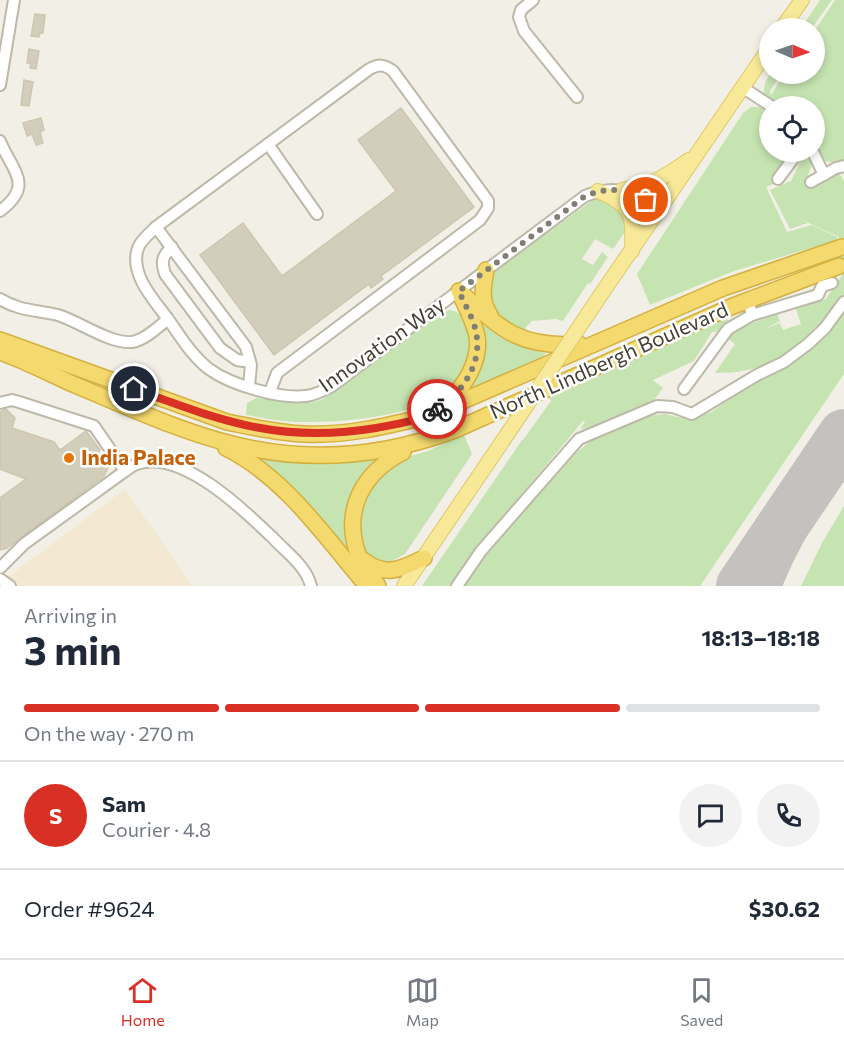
<!DOCTYPE html>
<meta charset="utf-8">
<style>
:root{--surface:#fff;--page:#f2f2f3;--text:#1f2937;--muted:#747a83;--line:#e0e1e3;--accent:#d93025}
body{margin:0;font-family:Commissioner,sans-serif;background:var(--page);color:var(--text);height:100vh;display:flex;flex-direction:column;font-size:22px;white-space:nowrap}
*{box-sizing:border-box;margin:0}
p{font-size:20px;color:var(--muted)}
.icon{flex:none;width:33px;height:33px;fill:none;stroke:currentColor;stroke-width:2;stroke-linecap:round;stroke-linejoin:round}
.map{position:relative;height:586px;overflow:hidden}
.panel{display:flex;flex-direction:column;background:var(--surface);flex:1}
.panel>*{flex:none}
.needle{width:39px;rotate:92deg}
.tools{position:absolute;left:759px;top:18px;display:grid;gap:12px}
.tools a{display:grid;place-items:center;width:66px;height:66px;border-radius:50%;background:var(--surface);box-shadow:0 3px 9px #0003;font-size:30px}
.pin{position:absolute;display:grid;place-items:center;width:51px;height:51px;color:#fff;margin:-26px;border:3px solid #fff;border-radius:50%;box-shadow:0 2px 6px #0007}
.courier{position:absolute;display:grid;place-items:center;width:60px;height:60px;margin:-30px;border:4px solid #d93025;border-radius:50%;background:#fff;color:#222;box-shadow:0 2px 8px #0007}
.summary em{font-style:normal;font-weight:700}
.summary div{display:flex;flex-direction:column-reverse}
.summary{display:flex;align-items:center;justify-content:space-between;height:102px;padding:0 24px}
h1{font-size:39px;font-weight:700;line-height:45px}
.bar{display:grid;grid-template-columns:repeat(4,1fr);gap:9px 6px;align-content:center;height:72px;padding:0 24px}
.bar i{height:8px;border-radius:4px;background:var(--line)}
.bar .selected{background:var(--accent)}
.bar p{grid-column:span 4}
.line{display:flex;align-items:center;gap:15px;padding:0 24px;border-top:2px solid var(--line)}
.line div{flex:1}
.round{display:grid;place-items:center;flex:none;width:63px;height:63px;border-radius:32px;background:var(--page)}
.tabs{display:flex;justify-content:space-around;align-items:center;height:84px;border-top:2px solid var(--line);background:var(--surface);font-size:16px;color:var(--muted)}
.tabs a{display:grid;justify-items:center;gap:3px}
.tabs .selected{color:var(--accent)}
.map>svg:first-child{display:block}
</style>
<div class="map">
<svg width="844" height="586" viewBox="0 0 844 586">
<rect width="100%" height="100%" fill="#f2f0e6"/>
<polygon fill="#f3e9d2" points="125,489 193,586 0,586 0,583"/>
<g fill="#c6e4b1">
<polygon points="820,0 832,0 812,28 801,28"/>
<path d="M835,0H844V161L836,163L824,161C811,145 815,126 814,106H777L765,99C763,88 764,83 770,74H781L770,91L771,95L784,74H814L815,30Z"/>
<polygon points="751,107 759,107 769,112 770,152 793,152 777,174 773,175 773,184 766,187 787,232 812,225 837,237 838,240 734,271 650,305 637,274 743,113"/>
<path d="M808,152L812,165L806,180L809,186L838,171L844,181V295L812,335L791,351L789,350C771,367 740,374 715,373L735,344L727,338L736,330L777,313L780,321L765,329L780,323L783,330L801,324L796,309L826,299L842,275L837,256L844,254L839,237L796,217L808,223L790,229L770,190L791,181L804,153Z"/>
<path d="M598,199L614,203L623,216L625,232L613,249L595,239L582,259L593,265L602,252L608,257L590,284L588,283L563,321L556,319L532,321L526,327L525,331C500,325 481,298 492,273L590,202Z"/>
<polygon points="844,309 844,374 700,586 462,586 474,568 566,461 592,440 649,416 665,414 677,417 695,418 711,412 773,370"/>
<path d="M450,310C464,313 465,321 469,333C472,343 469,354 465,364C463,371 459,380 455,385C426,416 341,423 301,422C282,422 264,418 246,415L247,403L256,398L308,403L322,400L427,322L441,313Z"/>
<path d="M475,311C495,332 517,349 546,353L541,359L467,389Z"/>
<polygon points="727,318 728,321 716,332 712,332 694,361 653,380 663,388 653,401 591,428 580,429 585,422 583,421 471,555 450,586 422,586 522,440 523,440 551,401 550,398"/>
<polygon points="464,435 472,454 405,554 392,561 386,562 384,565 372,560 364,550 360,540 359,517 373,481 400,459 428,451"/>
<path d="M245,453L272,459L305,463L377,459C350,484 332,526 354,560Z"/>
<polygon points="844,506 844,586 801,586 823,541"/>
</g>
<g fill="none" stroke-linecap="round" stroke-linejoin="round">
<polyline stroke="#c4c2be" stroke-width="21" points="771,586 782,561 844,439"/>
<polyline stroke="#c4c2be" stroke-width="52" points="742,586 844,435"/>
</g>
<g fill="#d3cdbc" stroke="#cdc6b0" stroke-width="1.5">
<polygon points="35,14 45,15 43,33 40,33 39,37 31,36"/>
<polygon points="29,49 39,51 36,69 30,68 31,63 27,63"/>
<polygon points="24,80 33,82 29,106 21,105"/>
<polygon points="401,108 474,207 381,276 383,279 371,288 369,284 274,355 200,255 243,223 282,276 396,191 358,140"/>
<polygon points="41,118 44,130 40,132 43,143 36,145 32,134 27,136 23,123"/>
<polygon points="6,409 15,418 12,428 54,442 60,450 86,431 100,450 98,452 106,459 109,466 104,476 7,548 0,550 0,498 26,479 0,469 0,412"/>
</g>
<g fill="none" stroke-linecap="round" stroke-linejoin="round">
<defs>
<g id="minor">
<polyline points="533,0 521,10 519,17 524,31 577,97"/>
<polyline points="0,85 14,0"/>
<polyline points="742,87 771,106"/>
<path d="M0,141C12,171 35,185 0,211"/>
<polyline points="268,144 317,214"/>
<polyline points="813,152 824,175"/>
<polyline points="778,179 798,152"/>
<polyline points="811,182 836,168 844,166"/>
<polyline points="156,227 246,347 251,365 249,386"/>
<path d="M172,247C162,256 161,262 165,274L220,348L237,360L250,362"/>
<path d="M0,299C19,311 37,310 58,315C80,322 110,344 132,342C145,340 158,327 168,319C180,336 192,356 209,369C231,385 279,399 306,396C315,395 323,391 332,386L585,196C617,183 632,192 660,209"/>
<polyline points="752,315 818,295 822,286 832,283"/>
<path d="M168,319C154,300 129,274 138,248C141,240 150,233 156,227L368,70C378,64 384,64 393,71L488,201V208L480,220L277,373L270,392"/>
<polyline points="684,389 728,329 752,315 748,300"/>
<polyline points="0,403 12,400 19,402 94,426 125,471"/>
<path d="M0,568L24,544L125,471C128,469 133,465 137,464C181,448 245,511 274,539C288,554 306,566 311,586"/>
<polyline points="0,579 10,586"/>
<polyline points="457,586 481,551 579,439 657,406 673,407 692,414 757,375 784,362 808,344 825,328 844,302"/>
</g>
<g id="major">
<polyline points="782,28 802,0"/>
<path d="M622,190C655,184 662,178 689,160"/>
<path d="M598,191C634,206 633,215 632,251"/>
<polyline points="602,293 770,47"/>
<polyline points="404,586 502,442"/>
</g>
<g id="highway">
<path d="M486,270C483,287 480,300 490,315"/>
<path d="M459,291C500,328 519,349 579,344"/>
<path d="M0,340L227,422C253,427 278,433 305,434C346,436 387,426 428,416L723,288L842,247"/>
<path d="M0,352C26,361 50,374 75,385C126,406 179,431 232,444C309,464 382,457 455,430L733,306L839,266"/>
<path d="M443,405C463,390 481,362 477,336C474,322 467,309 461,296"/>
<path d="M226,448C285,477 325,537 367,586"/>
<path d="M363,560C386,578 401,569 424,558"/>
<path d="M378,586C372,576 362,565 358,554C342,509 364,472 403,452"/>
</g>
</defs>
<use href="#minor" stroke="#bdb9a9" stroke-width="14"/>
<use href="#major" stroke="#dcc96a" stroke-width="16"/>
<use href="#highway" stroke="#d3b03f" stroke-width="18"/>
<use href="#minor" stroke="#fff" stroke-width="10"/>
<use href="#major" stroke="#f8e999" stroke-width="14"/>
<use href="#highway" stroke="#f4da6e" stroke-width="15"/>
<defs>
<polyline id="major-bridge" points="502,442 602,293"/>
</defs>
<use href="#major-bridge" stroke="#dcc96a" stroke-width="16" stroke-linecap="butt"/>
<use href="#major-bridge" stroke="#f8e999" stroke-width="14"/>
</g>
<g fill="none" stroke-linecap="round" stroke-linejoin="round">
<path stroke="#817e74" stroke-width="6" stroke-dasharray="0 10.8" d="M437,409C460,394 480,368 477,339C476,322 465,306 459,291L585,196C607,187 625,188 646,200"/>
<path stroke="#d93025" stroke-width="8" d="M134,389C222,421 280,444 376,428C397,424 420,421 437,409"/>
</g>
<circle fill="#e8710a" stroke="#fff" stroke-width="2" cx="69" cy="458" r="6"/>
<g text-anchor="middle" stroke-width="5" stroke-linejoin="round" paint-order="stroke">
<g font-size="21" fill="#444036" stroke="#fff">
<text transform="translate(382 345) rotate(-35)" y="7">Innovation Way</text>
<text transform="translate(609 361) rotate(-24)" y="7">North Lindbergh Boulevard</text>
</g>
<g font-size="21" font-weight="bold" fill="#c56008" stroke="#fff" text-anchor="start">
<text x="81" y="465">India Palace</text>
</g>
</g>
</svg>
<div class="tools">
<a><svg class="needle" viewBox="-14 -14 28 28"><path d="M0-13l5 13h-10z" fill="#e53935"/><path d="M0 13l5-13h-10z" fill="#747a83"/></svg></a>
<a><svg class="icon" aria-label="locate" viewBox="0 0 24 24"><circle cx="12" cy="12" r="6"/><path d="M12 2v4M12 18v4M2 12h4M18 12h4"/></svg></a>
</div>
<div class="pin" style="left:646px;top:200px;background:#ea580c"><svg class="icon" aria-label="bag" viewBox="0 0 24 24"><path d="M5 8h14l-1 12H6zM9 8a3 3 0 0 1 6 0"/></svg></div>
<div class="pin" style="left:134px;top:389px;background:#1f2937"><svg class="icon" aria-label="home" viewBox="0 0 24 24"><path d="M3 11l9-7 9 7M6 9v11h12V9"/></svg></div>
<div class="courier" style="left:437px;top:409px"><svg class="icon" aria-label="bike" viewBox="0 0 24 24"><circle cx="6" cy="16" r="4"/><circle cx="18" cy="16" r="4"/><path d="M6 16l4-8h5l3 8M10 8l3 8H6M13 5h3"/></svg></div>
</div>
<section class="panel">
<div class="summary"><div><h1>3 min</h1><p>Arriving in</p></div><em>18:13–18:18</em></div>
<div class="bar"><i class="selected"></i><i class="selected"></i><i class="selected"></i><i></i><p>On the way · 270 m</p></div>
<div class="line" style="height:108px"><b class="round" style="background:var(--accent);color:#fff">S</b><div><b>Sam</b><p>Courier · 4.8</p></div><a class="round"><svg class="icon" aria-label="chat" viewBox="0 0 24 24"><path d="M4 5h16v11H9l-5 4z"/></svg></a><a class="round"><svg class="icon" aria-label="phone" viewBox="0 0 24 24"><path d="M5 4h4l2 5-3 2q2 4 5 5l2-3 5 2v4C11 20 4 13 5 4z"/></svg></a></div>
<div class="line" style="height:78px"><div>Order #9624</div><b>$30.62</b></div>
</section>
<nav class="tabs">
<a class="selected"><svg class="icon" aria-label="home" viewBox="0 0 24 24"><path d="M3 11l9-7 9 7M6 9v11h12V9"/></svg>Home</a>
<a><svg class="icon" aria-label="map" viewBox="0 0 24 24"><path d="M3 6l6-2 6 2 6-2v14l-6 2-6-2-6 2zM9 4v14M15 6v14"/></svg>Map</a>
<a><svg class="icon" aria-label="saved" viewBox="0 0 24 24"><path d="M7 4h10v16l-5-4-5 4z"/></svg>Saved</a>
</nav>
